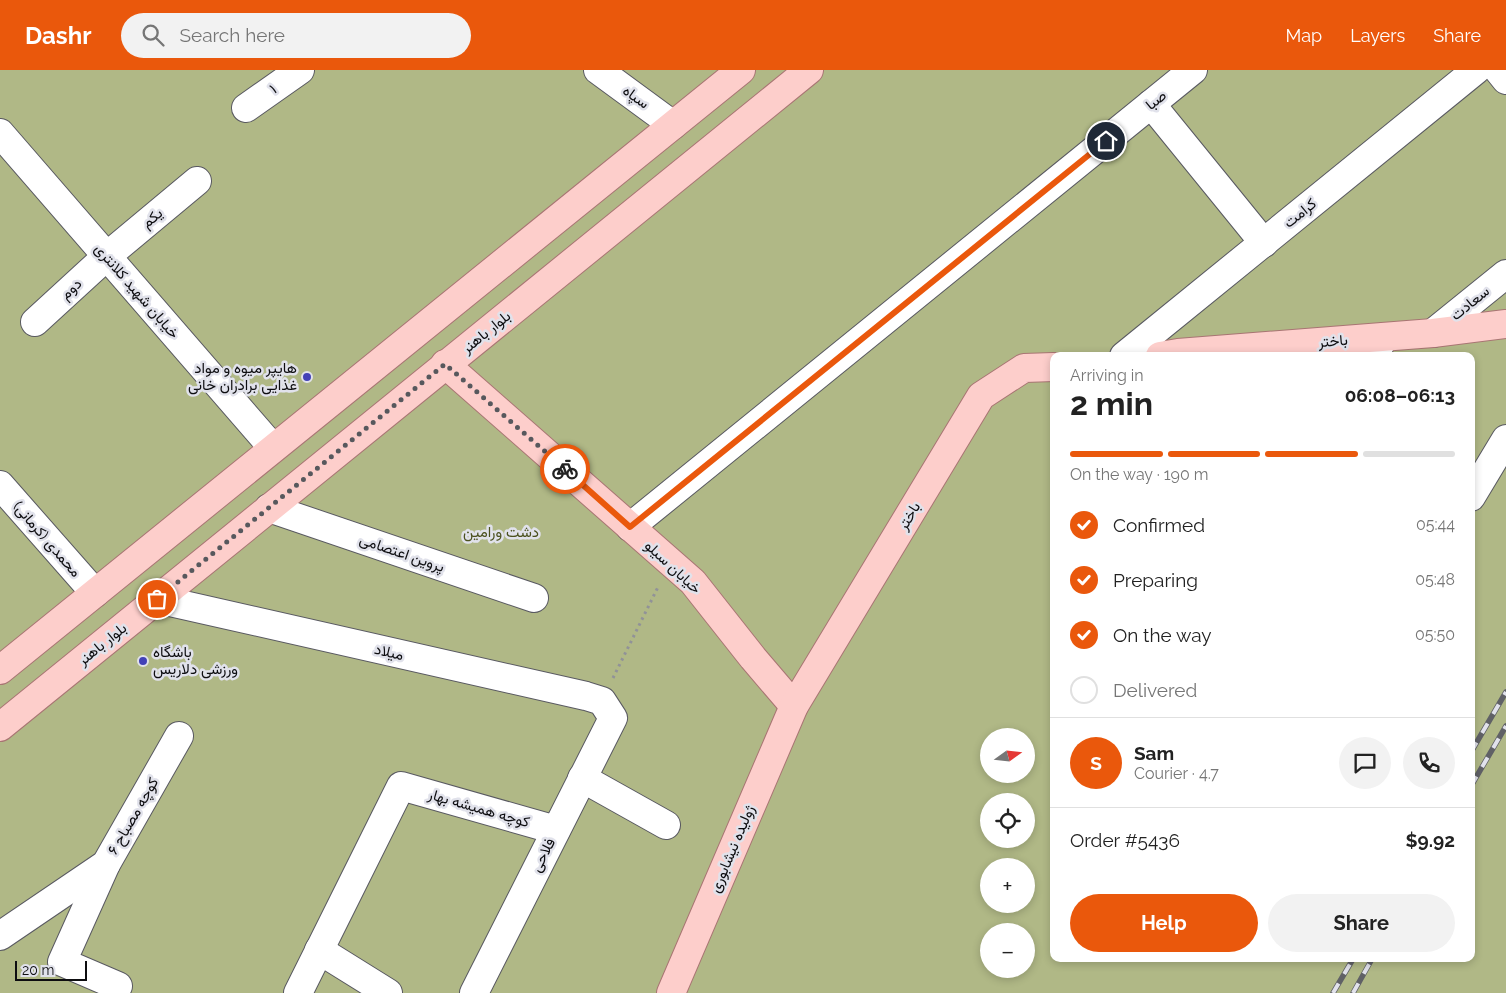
<!DOCTYPE html>
<meta charset="utf-8">
<style>
:root{--surface:#fff;--page:#f2f2f2;--text:#222;--muted:#767676;--line:#e0e0e0;--accent:#ea580c}
body{margin:0;font-family:Raleway,Vazirmatn,sans-serif;background:var(--page);color:var(--text);height:100vh;display:flex;flex-direction:column;font-size:19px;white-space:nowrap}
*{box-sizing:border-box;margin:0}
p{font-size:16px;color:var(--muted)}
.icon{flex:none;width:28px;height:28px;fill:none;stroke:currentColor;stroke-width:2;stroke-linecap:round;stroke-linejoin:round}
.map{position:relative;flex:1;overflow:hidden}
.side{position:absolute;left:1050px;top:282px;width:425px;height:610px;display:flex;flex-direction:column;background:var(--surface);border-radius:10px;box-shadow:0 2px 8px #0003}
.side>*{flex:none}
.needle{width:32px;rotate:75deg}
.tools{position:absolute;left:980px;top:658px;display:grid;gap:10px}
.tools a{display:grid;place-items:center;width:55px;height:55px;border-radius:50%;background:var(--surface);box-shadow:0 2px 8px #0003;font-size:25px}
.scale{position:absolute;left:15px;bottom:12px;width:72px;box-sizing:border-box;padding-left:5px;border:2px solid #0d0d10;border-top:0;font-size:14px;line-height:18px;white-space:nowrap;color:#0d0d10;-webkit-text-stroke:4px #e1e2eb;paint-order:stroke}
.pin{position:absolute;display:grid;place-items:center;width:42px;height:42px;color:#fff;margin:-21px;border:2px solid #fff;border-radius:50%;box-shadow:0 1px 5px #0007}
.courier{position:absolute;display:grid;place-items:center;width:50px;height:50px;margin:-25px;border:4px solid #ea580c;border-radius:50%;background:#fff;color:#222;box-shadow:0 1px 6px #0007}
.headline em{font-style:normal;font-weight:700}
.headline div{display:flex;flex-direction:column-reverse}
.headline{display:flex;align-items:center;justify-content:space-between;height:85px;padding:0 20px}
h1{font-size:32px;font-weight:700;line-height:38px}
.bar{display:grid;grid-template-columns:repeat(4,1fr);gap:8px 5px;align-content:center;height:60px;padding:0 20px}
.bar i{height:6px;border-radius:4px;background:var(--line)}
.bar .on{background:var(--accent)}
.bar p{grid-column:span 4}
.line{display:flex;align-items:center;gap:12px;padding:0 20px;border-top:1px solid var(--line)}
.line div{flex:1}
.round{display:grid;place-items:center;flex:none;width:52px;height:52px;border-radius:26px;background:var(--page)}
ol{padding:0 20px;list-style:none}
li{display:flex;align-items:center;gap:15px;height:55px}
li p{margin-inline-start:auto}
li .icon{padding:5px;border-radius:50%;background:var(--accent);color:#fff;stroke-width:4}
li:last-child{color:var(--muted)}
li i{width:28px;height:28px;border:2px solid var(--line);border-radius:50%}
.primary-button{display:flex;gap:10px;margin-top:auto;padding:10px 20px}
.primary-button a{flex:1;height:58px;border-radius:30px;background:var(--accent);color:#fff;font-size:20px;font-weight:700;line-height:58px;text-align:center}
.primary-button a+a{background:var(--page);color:var(--text)}
header{display:flex;align-items:center;gap:30px;box-sizing:border-box;height:70px;padding:0 25px;background:var(--accent);color:#fff}
header strong{font-size:24px}
nav{display:flex;gap:28px;margin-inline-start:auto;font-size:18px}
.search{width:350px;height:45px;background:var(--page);display:flex;align-items:center;gap:12px;box-sizing:border-box;padding:0 18px;border-radius:28px;color:var(--muted);font-size:19px}
.map>svg:first-child{display:block}
</style>
<header>
<strong>Dashr</strong>
<div class="search"><svg class="icon" aria-label="search" viewBox="0 0 24 24"><circle cx="10" cy="10" r="6"/><path d="M15 15l6 6"/></svg>Search here</div>
<nav><a>Map</a><a>Layers</a><a>Share</a></nav>
</header>
<div class="map">
<svg width="1506" height="923" viewBox="0 0 1506 923">
<rect width="100%" height="100%" fill="#e1e2eb"/>
<path fill="#b0b886" fill-rule="evenodd" d="M0,0H1506V923H0ZM1054,286H1471V889H1054ZM989,666H1026V704H989ZM989,731H1026V769H989ZM989,796H1026V834H989ZM989,861H1026V899H989Z"/>
<g fill="none" stroke-linecap="round" stroke-linejoin="round">
<defs>
<g id="minor">
<polyline points="598,0 673,55"/>
<polyline points="1498,0 1506,10"/>
<polyline points="1151,34 1264,173"/>
<polyline points="246,38 300,0"/>
<polyline points="0,63 273,378"/>
<polyline points="35,252 107,186 197,111"/>
<polyline points="1433,263 1506,204"/>
<polyline points="1124,286 1476,0"/>
<polyline points="1374,286 1384,267"/>
<polyline points="0,415 95,523"/>
<polyline points="1471,427 1506,369"/>
<polyline points="269,438 534,528"/>
<polyline points="630,457 1193,0"/>
<polyline points="157,529 586,626 602,631 613,648 474,923"/>
<polyline points="582,708 666,755"/>
<polyline points="106,794 62,892 118,916"/>
<polyline points="0,866 106,794 179,666"/>
<polyline points="319,880 388,923"/>
<polyline points="298,923 401,716 556,760"/>
</g>
<g id="major">
<polyline points="1160,286 1178,283 1433,263 1506,254"/>
<polyline points="445,294 693,512 753,588 794,636"/>
<polyline points="0,600 741,0"/>
<polyline points="0,657 809,0"/>
<polyline points="671,923 794,636 981,326 1024,298 1054,297"/>
</g>
</defs>
<use href="#minor" stroke="#595961" stroke-width="30"/>
<use href="#major" stroke="#a87573" stroke-width="30"/>
<polyline stroke="#919298" stroke-width="3" stroke-dasharray="2.5 4" stroke-linecap="butt" points="613,608 659,515"/>
<use href="#minor" stroke="#fff" stroke-width="28"/>
<use href="#major" stroke="#fdcecb" stroke-width="28"/>
<defs>
<g id="rail">
<polyline points="1471,682 1506,622"/>
<polyline points="1471,716 1506,656"/>
<polyline points="1333,923 1353,889"/>
<polyline points="1353,923 1372,889"/>
</g>
</defs>
<use href="#rail" stroke="#606166" stroke-width="5.5"/>
<use href="#rail" stroke="#e1e2eb" stroke-width="4" stroke-dasharray="11" stroke-linecap="butt"/>
</g>
<g fill="none" stroke-linecap="round" stroke-linejoin="round">
<polyline stroke="#57585d" stroke-width="5" stroke-dasharray="0 9" points="157,529 445,294 565,399"/>
<polyline stroke="#ea580c" stroke-width="6" points="565,399 630,457 1106,71"/>
</g>
<g fill="#4241b7" stroke="#e1e2eb" stroke-width="2">
<circle cx="307" cy="307" r="5"/>
<circle cx="143" cy="591" r="5"/>
</g>
<g text-anchor="middle" stroke-width="5" stroke-linejoin="round" paint-order="stroke">
<g font-size="15" fill="#0d0d10" stroke="#e1e2eb">
<text transform="translate(273 19) rotate(-35)" y="5">۱</text>
<text transform="translate(636 27) rotate(36)" y="5">سپاه</text>
<text transform="translate(1156 30) rotate(-39)" y="5">صبا</text>
<text transform="translate(1300 143) rotate(-39)" y="5">کرامت</text>
<text transform="translate(152 148) rotate(-40)" y="5">یکم</text>
<text transform="translate(71 219) rotate(-43)" y="5">دوم</text>
<text transform="translate(137 221) rotate(49)" y="5">خیابان شهید کلانتری</text>
<text transform="translate(1470 233) rotate(-39)" y="5">سعادت</text>
<text transform="translate(486 262) rotate(-39)" y="5">بلوار باهنر</text>
<text transform="translate(1333 271) rotate(-5)" y="5">باختر</text>
<text transform="translate(909 446) rotate(-59)" y="5">باختر</text>
<text transform="translate(47 469) rotate(49)" y="5">محمدی (کرمانی)</text>
<text transform="translate(402 483) rotate(19)" y="5">پروین اعتصامی</text>
<text transform="translate(673 497) rotate(43)" y="5">خیابان سیلو</text>
<text transform="translate(102 574) rotate(-39)" y="5">بلوار باهنر</text>
<text transform="translate(389 582) rotate(13)" y="5">میلاد</text>
<text transform="translate(479 738) rotate(16)" y="5">کوچه همیشه بهار</text>
<text transform="translate(133 746) rotate(-60)" y="5">کوچه مصباح ۶</text>
<text transform="translate(732 779) rotate(-67)" y="5">ژولیده نیشابوری</text>
<text transform="translate(543 785) rotate(-63)" y="5">فلاحی</text>
</g>
<g font-size="15" fill="#0d0d10" stroke="#e1e2eb" text-anchor="end">
<text x="297" y="303">هایپر میوه و‌ مواد<tspan x="297" dy="17">غذایی برادران خانی</tspan></text>
<text x="153" y="587" text-anchor="start">باشگاه<tspan x="153" dy="17">ورزشی دلاریس</tspan></text>
</g>
<g font-size="15" fill="#4b511e" stroke="#e1e2eb">
<text x="501" y="467">دشت ورامین</text>
</g>
</g>
</svg>
<div class="tools">
<a><svg class="needle" viewBox="-14 -14 28 28"><path d="M0-13l5 13h-10z" fill="#e53935"/><path d="M0 13l5-13h-10z" fill="#767676"/></svg></a>
<a><svg class="icon" aria-label="locate" viewBox="0 0 24 24"><circle cx="12" cy="12" r="6"/><path d="M12 2v4M12 18v4M2 12h4M18 12h4"/></svg></a>
<a>+</a>
<a>−</a>
</div>
<div class="scale">20 m</div>
<div class="pin" style="left:157px;top:529px;background:#ea580c"><svg class="icon" aria-label="bag" viewBox="0 0 24 24"><path d="M5 8h14l-1 12H6zM9 8a3 3 0 0 1 6 0"/></svg></div>
<div class="pin" style="left:1106px;top:71px;background:#1f2937"><svg class="icon" aria-label="home" viewBox="0 0 24 24"><path d="M3 11l9-7 9 7M6 9v11h12V9"/></svg></div>
<div class="courier" style="left:565px;top:399px"><svg class="icon" aria-label="bike" viewBox="0 0 24 24"><circle cx="6" cy="16" r="4"/><circle cx="18" cy="16" r="4"/><path d="M6 16l4-8h5l3 8M10 8l3 8H6M13 5h3"/></svg></div>
<section class="side">
<div class="headline"><div><h1>2 min</h1><p>Arriving in</p></div><em>06:08–06:13</em></div>
<div class="bar"><i class="on"></i><i class="on"></i><i class="on"></i><i></i><p>On the way · 190 m</p></div>
<ol>
<li><svg class="icon" aria-label="check" viewBox="0 0 24 24"><path d="M5 12l5 5 9-10"/></svg>Confirmed<p>05:44</p></li>
<li><svg class="icon" aria-label="check" viewBox="0 0 24 24"><path d="M5 12l5 5 9-10"/></svg>Preparing<p>05:48</p></li>
<li><svg class="icon" aria-label="check" viewBox="0 0 24 24"><path d="M5 12l5 5 9-10"/></svg>On the way<p>05:50</p></li>
<li><i></i>Delivered</li>
</ol>
<div class="line" style="height:90px"><b class="round" style="background:var(--accent);color:#fff">S</b><div><b>Sam</b><p>Courier · 4.7</p></div><a class="round"><svg class="icon" aria-label="chat" viewBox="0 0 24 24"><path d="M4 5h16v11H9l-5 4z"/></svg></a><a class="round"><svg class="icon" aria-label="phone" viewBox="0 0 24 24"><path d="M5 4h4l2 5-3 2q2 4 5 5l2-3 5 2v4C11 20 4 13 5 4z"/></svg></a></div>
<div class="line" style="height:65px"><div>Order #5436</div><b>$9.92</b></div>
<div class="primary-button"><a>Help</a><a>Share</a></div>
</section>
</div>
